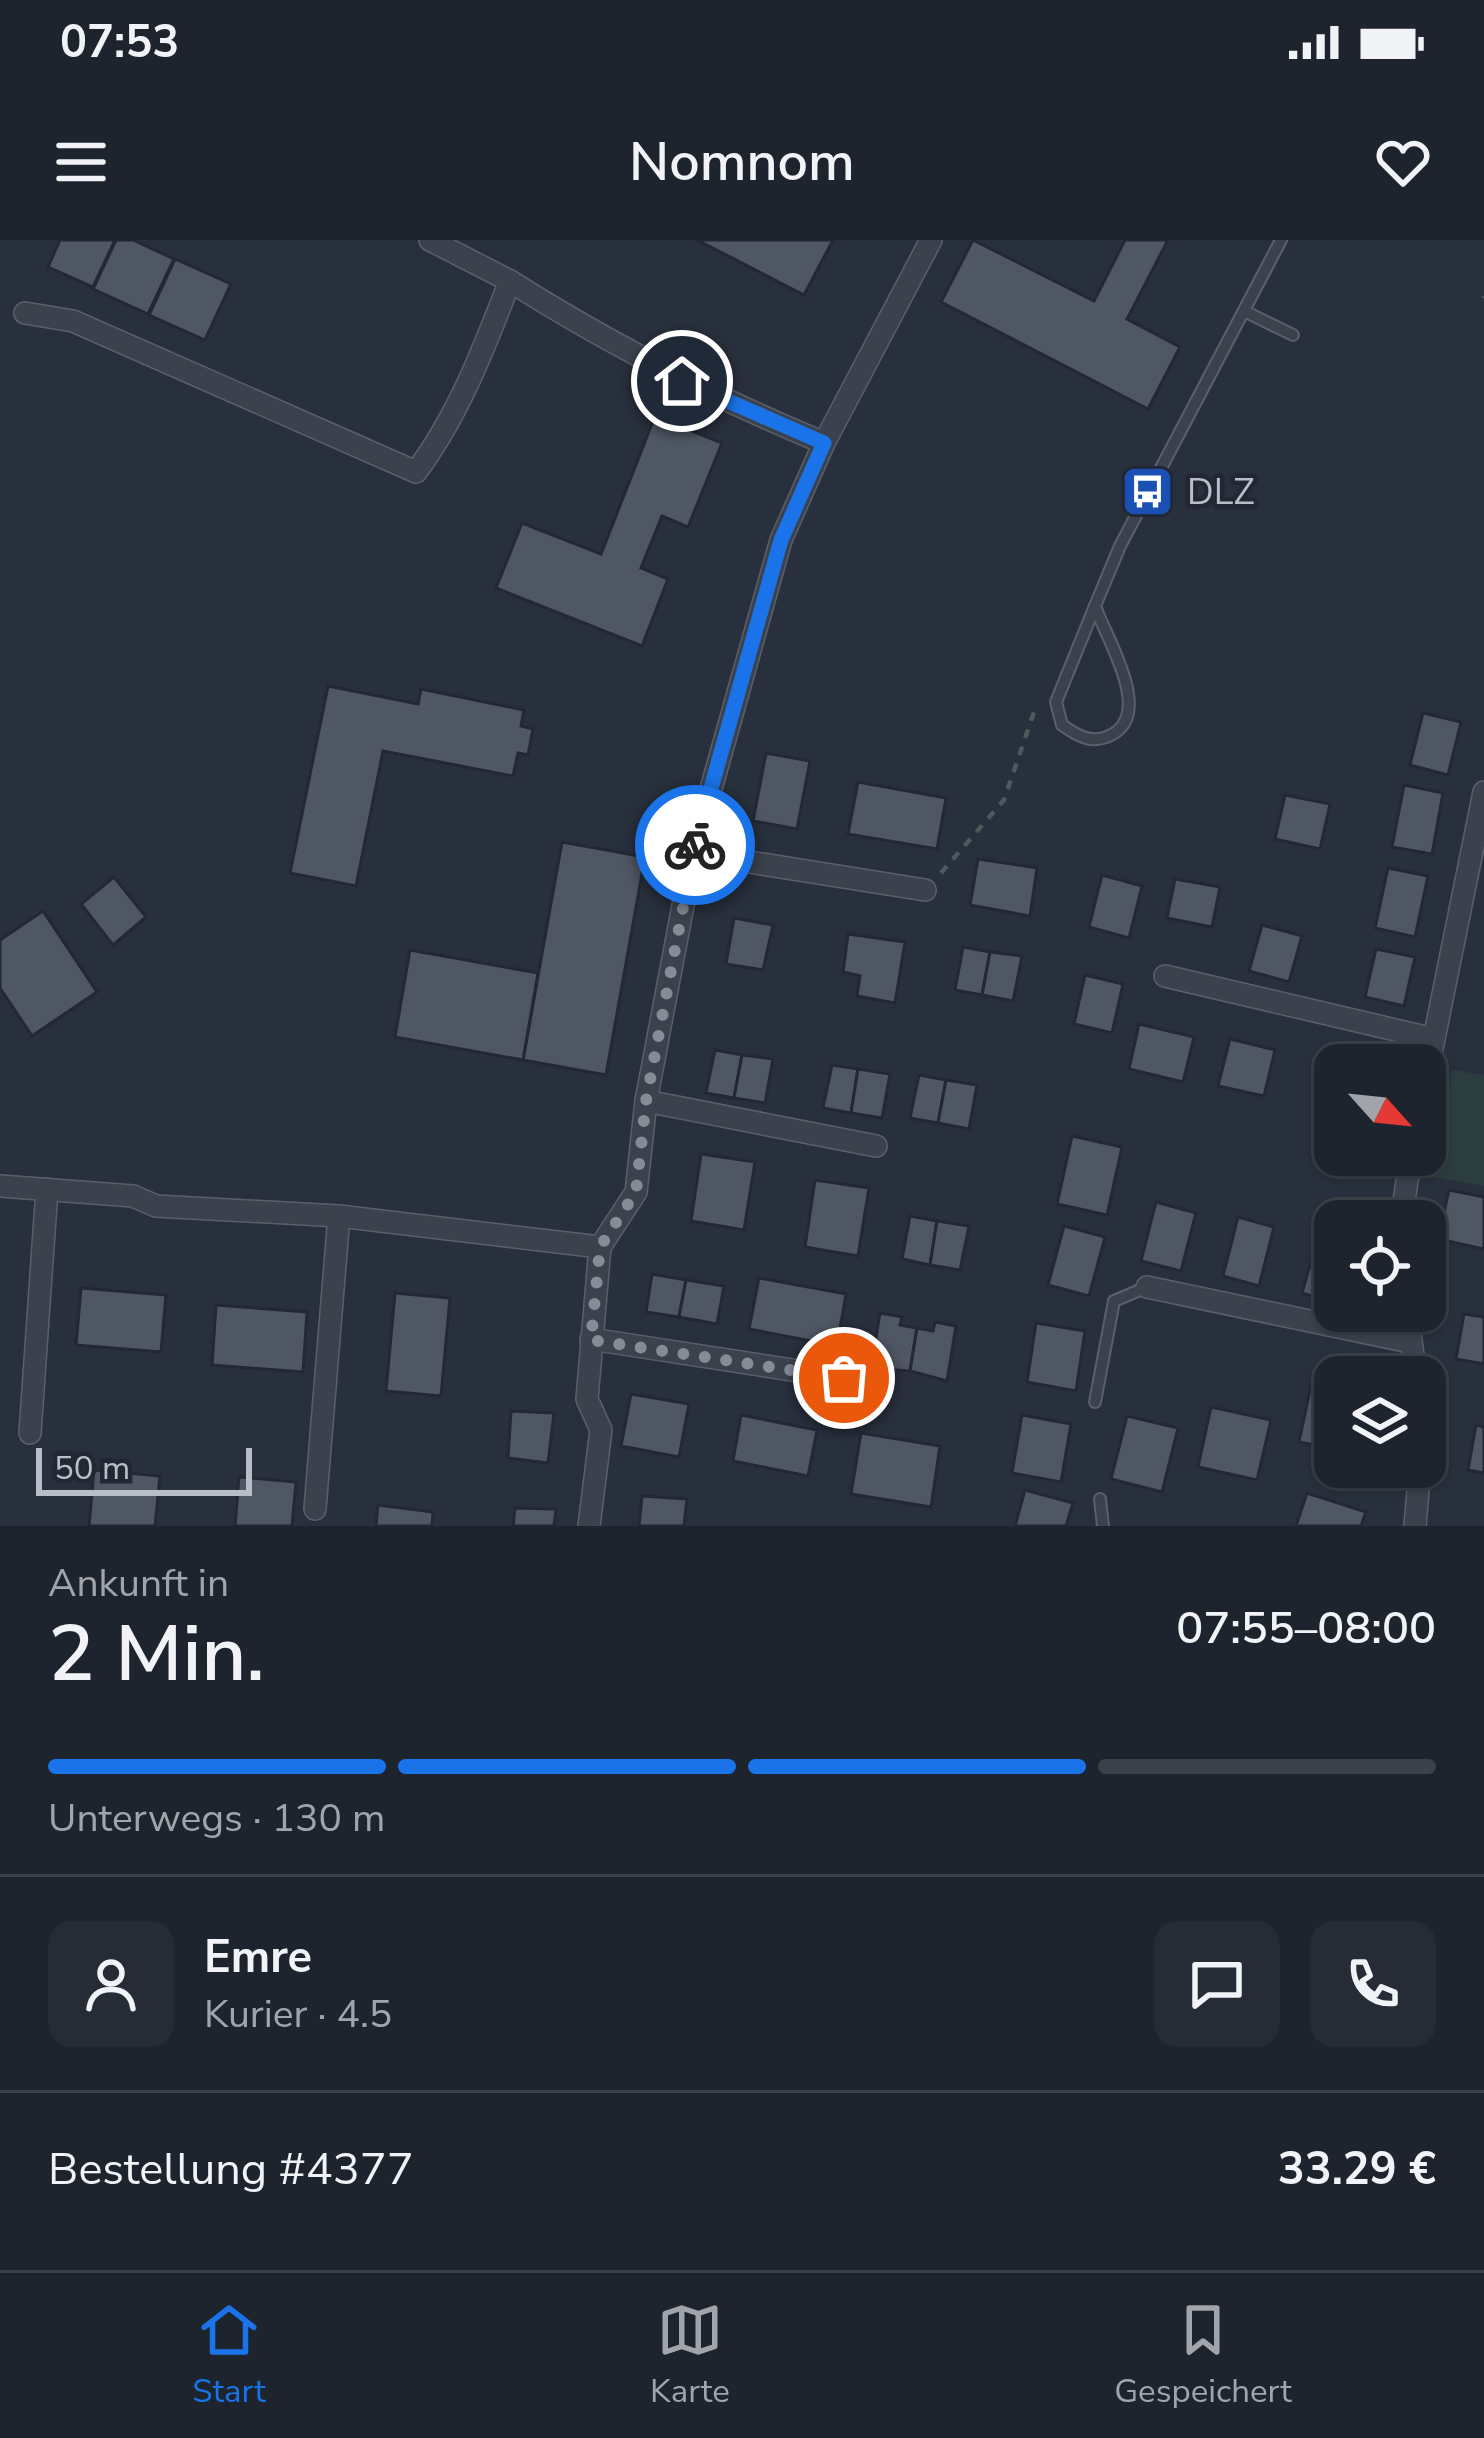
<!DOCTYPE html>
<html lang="de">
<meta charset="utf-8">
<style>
:root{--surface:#1e242e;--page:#262c36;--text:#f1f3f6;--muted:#a1a4aa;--line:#3c414a;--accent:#1a73e8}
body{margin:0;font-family:"Nunito Sans",sans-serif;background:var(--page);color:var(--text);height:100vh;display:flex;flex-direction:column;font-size:45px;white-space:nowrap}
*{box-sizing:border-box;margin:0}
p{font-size:39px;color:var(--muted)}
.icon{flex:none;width:66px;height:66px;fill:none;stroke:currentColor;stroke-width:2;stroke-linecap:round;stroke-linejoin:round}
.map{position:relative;height:1286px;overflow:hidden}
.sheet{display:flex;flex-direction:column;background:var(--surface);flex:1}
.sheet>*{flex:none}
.needle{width:78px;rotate:117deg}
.buttons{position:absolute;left:1314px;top:804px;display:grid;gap:24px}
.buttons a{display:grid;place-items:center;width:132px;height:132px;border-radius:24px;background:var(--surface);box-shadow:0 3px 9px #0004,0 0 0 3px var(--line);font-size:60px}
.scale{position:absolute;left:36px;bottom:30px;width:216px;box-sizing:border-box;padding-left:12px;border:6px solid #b8bec8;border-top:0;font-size:33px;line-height:42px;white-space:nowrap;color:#b8bec8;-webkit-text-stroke:9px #212733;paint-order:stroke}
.pin{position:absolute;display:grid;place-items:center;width:102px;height:102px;color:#fff;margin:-51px;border:6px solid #fff;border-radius:50%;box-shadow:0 3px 12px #0007}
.courier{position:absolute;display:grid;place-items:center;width:120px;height:120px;margin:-60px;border:9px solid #1a73e8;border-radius:50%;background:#fff;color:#222;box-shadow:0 3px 15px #0007}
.head em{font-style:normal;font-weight:600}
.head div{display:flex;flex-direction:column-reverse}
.head{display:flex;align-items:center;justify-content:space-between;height:204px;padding:0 48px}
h1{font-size:78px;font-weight:600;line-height:90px}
.bar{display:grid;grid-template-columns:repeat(4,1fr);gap:18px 12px;align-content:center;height:144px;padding:0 48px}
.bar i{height:15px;border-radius:9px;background:var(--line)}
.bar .active{background:var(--accent)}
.bar p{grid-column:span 4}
.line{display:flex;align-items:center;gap:30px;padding:0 48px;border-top:3px solid var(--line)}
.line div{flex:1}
.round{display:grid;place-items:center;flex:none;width:126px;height:126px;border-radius:24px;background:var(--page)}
.status{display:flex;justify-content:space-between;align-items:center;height:84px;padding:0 60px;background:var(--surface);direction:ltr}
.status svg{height:33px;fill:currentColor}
header{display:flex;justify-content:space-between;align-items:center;height:156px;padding:0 48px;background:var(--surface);font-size:54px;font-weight:600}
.menu{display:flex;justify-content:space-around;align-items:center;height:168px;border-top:3px solid var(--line);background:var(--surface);font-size:33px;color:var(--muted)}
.menu a{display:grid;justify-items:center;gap:6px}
.menu .active{color:var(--accent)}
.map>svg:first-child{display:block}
</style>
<div class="status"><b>07:53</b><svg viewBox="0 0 49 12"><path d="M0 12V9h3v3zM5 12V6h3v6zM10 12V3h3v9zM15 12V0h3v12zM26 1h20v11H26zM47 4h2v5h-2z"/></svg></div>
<header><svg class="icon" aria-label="menu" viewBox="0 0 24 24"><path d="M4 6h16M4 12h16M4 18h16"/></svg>Nomnom<svg class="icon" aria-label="heart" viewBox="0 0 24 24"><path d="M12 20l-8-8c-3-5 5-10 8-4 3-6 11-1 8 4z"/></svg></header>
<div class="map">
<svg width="1484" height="1286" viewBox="0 0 1484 1286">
<rect width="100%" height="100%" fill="#28303d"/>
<polygon fill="#2b3d3f" points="1452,830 1484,835 1484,946 1432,937"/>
<g fill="#4f5765" stroke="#232934" stroke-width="3">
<polygon points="60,0 115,0 93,47 48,27"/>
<polygon points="116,0 133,0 174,19 148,74 93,49"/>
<polygon points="697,0 833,0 804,55"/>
<polygon points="973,0 1094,61 1125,0 1168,0 1127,79 1180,107 1148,169 941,62"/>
<polygon points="175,19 231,44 205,100 149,75"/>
<polygon points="655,176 722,203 688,287 662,276 641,328 668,339 642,406 496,348 522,283 601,314"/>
<polygon points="328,446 418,464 421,449 524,470 521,486 533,489 528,515 518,513 513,536 383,511 356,646 290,633"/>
<polygon points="1423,473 1461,482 1448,535 1410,525"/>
<polygon points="766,513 810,521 797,589 753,581"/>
<polygon points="858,542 946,558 937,609 848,594"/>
<polygon points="1404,545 1443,553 1432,614 1392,607"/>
<polygon points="1285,555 1330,564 1320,609 1275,599"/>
<polygon points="562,602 645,617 606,835 523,820"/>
<polygon points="978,619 1037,628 1030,676 970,665"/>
<polygon points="1388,628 1428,636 1415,697 1375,688"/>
<polygon points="1102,635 1142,646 1129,698 1089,687"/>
<polygon points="114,637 146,677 113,705 81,664"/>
<polygon points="1175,639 1220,647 1212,687 1167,678"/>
<polygon points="43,671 97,752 32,796 0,748 0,700"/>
<polygon points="734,678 773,685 763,730 726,724"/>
<polygon points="1262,685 1302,696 1289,742 1249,731"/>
<polygon points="848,694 905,702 895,763 857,756 860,736 843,732"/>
<polygon points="963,707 990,712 982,755 955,750"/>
<polygon points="1376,709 1415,717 1404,766 1365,757"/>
<polygon points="410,710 538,733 523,820 395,797"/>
<polygon points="990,712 1022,716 1013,761 982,755"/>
<polygon points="1085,735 1123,744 1112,793 1074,784"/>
<polygon points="1139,784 1194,797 1183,842 1129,829"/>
<polygon points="1230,799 1275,810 1264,856 1218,846"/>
<polygon points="715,810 742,815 734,858 706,853"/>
<polygon points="742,815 773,819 765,863 734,858"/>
<polygon points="1320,824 1335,827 1335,862 1313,857"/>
<polygon points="832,825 858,829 851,873 823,868"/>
<polygon points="858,829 890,834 882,878 851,873"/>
<polygon points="919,835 946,840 938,883 910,878"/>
<polygon points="946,840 977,845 969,889 938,883"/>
<polygon points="1072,896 1122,907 1107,975 1057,964"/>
<polygon points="701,914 755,922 744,990 691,981"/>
<polygon points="815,940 869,948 858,1016 805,1007"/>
<polygon points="1449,950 1484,957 1484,1009 1438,999"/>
<polygon points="1156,962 1196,973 1181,1031 1141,1021"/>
<polygon points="910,976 937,981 930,1025 902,1019"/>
<polygon points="1238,977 1274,987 1259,1046 1223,1036"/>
<polygon points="937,981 969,986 960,1030 930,1025"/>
<polygon points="1064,986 1105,997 1089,1056 1048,1045"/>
<polygon points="1315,1008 1335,1014 1335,1063 1302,1053"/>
<polygon points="652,1034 686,1040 679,1077 646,1072"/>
<polygon points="759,1038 846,1054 837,1106 749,1089"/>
<polygon points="686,1040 724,1046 717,1084 679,1077"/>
<polygon points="81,1048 166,1055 161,1112 76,1105"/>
<polygon points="395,1053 450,1058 441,1156 386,1151"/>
<polygon points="216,1065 307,1072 303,1132 212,1125"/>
<polygon points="880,1073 902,1077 900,1085 917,1088 910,1131 871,1128"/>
<polygon points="1464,1074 1484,1077 1484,1124 1456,1119"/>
<polygon points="935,1082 956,1086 947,1141 910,1131 917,1088 933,1091"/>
<polygon points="1036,1083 1085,1091 1076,1151 1027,1142"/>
<polygon points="1313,1136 1335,1141 1335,1209 1299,1202"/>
<polygon points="631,1154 689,1164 679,1217 621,1206"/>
<polygon points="1211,1167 1271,1180 1257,1240 1198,1227"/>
<polygon points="511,1171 554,1173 548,1223 508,1218"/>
<polygon points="741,1175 817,1190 808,1236 733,1221"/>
<polygon points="1022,1175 1071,1184 1061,1242 1012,1233"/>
<polygon points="1127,1176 1178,1188 1162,1252 1111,1239"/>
<polygon points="1476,1185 1484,1187 1484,1233 1468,1230"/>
<polygon points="861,1193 940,1206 931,1267 851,1254"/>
<polygon points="94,1230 160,1236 155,1286 89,1286"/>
<polygon points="239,1237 296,1242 292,1286 235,1286"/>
<polygon points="1025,1250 1073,1263 1066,1286 1015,1286"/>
<polygon points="1307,1253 1366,1272 1361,1286 1296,1286"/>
<polygon points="642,1256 687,1259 684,1286 639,1286"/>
<polygon points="378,1265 433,1272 432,1286 376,1286"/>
<polygon points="515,1268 556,1269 554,1286 513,1286"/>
</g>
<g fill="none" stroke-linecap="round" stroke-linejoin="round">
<defs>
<g id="lane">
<polyline points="1244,71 1293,95"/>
<polyline points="1095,366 1120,306 1281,0"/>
<path d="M1095,366C1106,398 1153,471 1113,494C1093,505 1079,497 1062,485L1056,462Z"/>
<polyline points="1095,1162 1114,1061 1147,1047"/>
<polyline points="1100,1259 1103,1286"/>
</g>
<g id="street">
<polyline points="430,0 510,41"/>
<path d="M25,73L73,81L416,232C459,174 484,108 510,41C611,105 713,157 824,203"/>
<polyline points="693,613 925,650"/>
<polyline points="1165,736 1434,799"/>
<polyline points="1425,843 1484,552"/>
<polyline points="646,861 876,906"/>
<polyline points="0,946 133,956 156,966 339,976 600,1007 587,1159 601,1190 589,1286"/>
<polyline points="1401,981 1411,915"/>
<polyline points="600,1007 636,952 646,861 693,613 781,300 824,203 931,0"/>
<polyline points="1147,1047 1410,1102"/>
<polyline points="1407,1071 1416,1137"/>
<polyline points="591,1099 844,1138"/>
<polyline points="30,1193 47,949"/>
<polyline points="315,1269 339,976"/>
<polyline points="1415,1286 1420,1227"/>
</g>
</defs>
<use href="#lane" stroke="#5a606b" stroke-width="14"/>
<use href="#street" stroke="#5a606b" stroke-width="24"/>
<g stroke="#4a5a5d" stroke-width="4.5" stroke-dasharray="9 9" stroke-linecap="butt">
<polyline points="1483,58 1484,57"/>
<polyline points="941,633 1004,560 1035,469"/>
</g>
<use href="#lane" stroke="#3c424d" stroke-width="10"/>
<use href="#street" stroke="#3c424d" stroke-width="21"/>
</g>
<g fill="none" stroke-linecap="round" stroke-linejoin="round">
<polyline stroke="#868c97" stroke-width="12" stroke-dasharray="0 21.6" points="695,605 646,861 636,952 600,1007 591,1100 844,1138"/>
<polyline stroke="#1a73e8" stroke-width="15" points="682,141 824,203 781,300 695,605"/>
</g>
<defs>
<symbol id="bus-square" viewBox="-11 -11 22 22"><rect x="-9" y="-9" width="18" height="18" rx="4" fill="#1a4fb4" stroke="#212733"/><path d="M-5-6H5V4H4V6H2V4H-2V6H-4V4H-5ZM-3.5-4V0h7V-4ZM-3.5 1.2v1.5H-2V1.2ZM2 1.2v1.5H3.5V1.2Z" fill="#fff"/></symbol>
</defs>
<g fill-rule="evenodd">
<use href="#bus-square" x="1118" y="222" width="59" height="59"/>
</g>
<g text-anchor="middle" stroke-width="9" stroke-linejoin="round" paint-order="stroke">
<g font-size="36" fill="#b8bec8" stroke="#212733" text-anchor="start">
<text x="1187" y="264">DLZ</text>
</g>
</g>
</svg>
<div class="buttons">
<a><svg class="needle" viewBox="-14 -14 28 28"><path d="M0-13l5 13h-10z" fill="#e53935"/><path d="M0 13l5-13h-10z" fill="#a1a4aa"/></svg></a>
<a><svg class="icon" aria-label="locate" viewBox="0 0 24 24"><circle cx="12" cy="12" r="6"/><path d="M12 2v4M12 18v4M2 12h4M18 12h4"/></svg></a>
<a><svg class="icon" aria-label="layers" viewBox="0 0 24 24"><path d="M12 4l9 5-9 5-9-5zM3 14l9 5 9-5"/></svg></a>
</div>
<div class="scale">50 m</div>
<div class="pin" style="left:844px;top:1138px;background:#ea580c"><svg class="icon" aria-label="bag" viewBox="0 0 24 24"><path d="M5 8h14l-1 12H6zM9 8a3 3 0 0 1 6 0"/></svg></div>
<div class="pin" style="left:682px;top:141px;background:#1f2937"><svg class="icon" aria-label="home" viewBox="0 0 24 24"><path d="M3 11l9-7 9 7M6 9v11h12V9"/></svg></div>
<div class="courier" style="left:695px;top:605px"><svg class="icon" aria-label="bike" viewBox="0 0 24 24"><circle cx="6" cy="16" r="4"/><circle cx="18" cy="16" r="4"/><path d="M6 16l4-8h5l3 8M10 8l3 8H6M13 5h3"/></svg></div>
</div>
<section class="sheet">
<div class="head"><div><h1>2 Min.</h1><p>Ankunft in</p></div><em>07:55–08:00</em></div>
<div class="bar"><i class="active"></i><i class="active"></i><i class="active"></i><i></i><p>Unterwegs · 130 m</p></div>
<div class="line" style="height:216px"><a class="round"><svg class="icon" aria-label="person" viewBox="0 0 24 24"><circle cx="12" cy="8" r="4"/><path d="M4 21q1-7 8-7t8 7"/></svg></a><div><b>Emre</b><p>Kurier · 4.5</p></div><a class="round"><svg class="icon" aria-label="chat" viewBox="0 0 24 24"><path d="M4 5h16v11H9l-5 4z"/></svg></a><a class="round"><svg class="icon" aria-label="phone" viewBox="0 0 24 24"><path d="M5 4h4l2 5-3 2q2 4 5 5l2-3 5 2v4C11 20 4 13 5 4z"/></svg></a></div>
<div class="line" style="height:156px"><div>Bestellung #4377</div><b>33.29 €</b></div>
</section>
<nav class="menu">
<a class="active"><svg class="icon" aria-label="home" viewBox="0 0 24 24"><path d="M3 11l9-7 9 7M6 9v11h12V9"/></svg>Start</a>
<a><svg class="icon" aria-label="map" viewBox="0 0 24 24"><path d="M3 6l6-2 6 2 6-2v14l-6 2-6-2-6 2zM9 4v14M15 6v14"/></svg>Karte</a>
<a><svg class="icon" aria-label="saved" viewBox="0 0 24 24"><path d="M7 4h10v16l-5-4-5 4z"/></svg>Gespeichert</a>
</nav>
